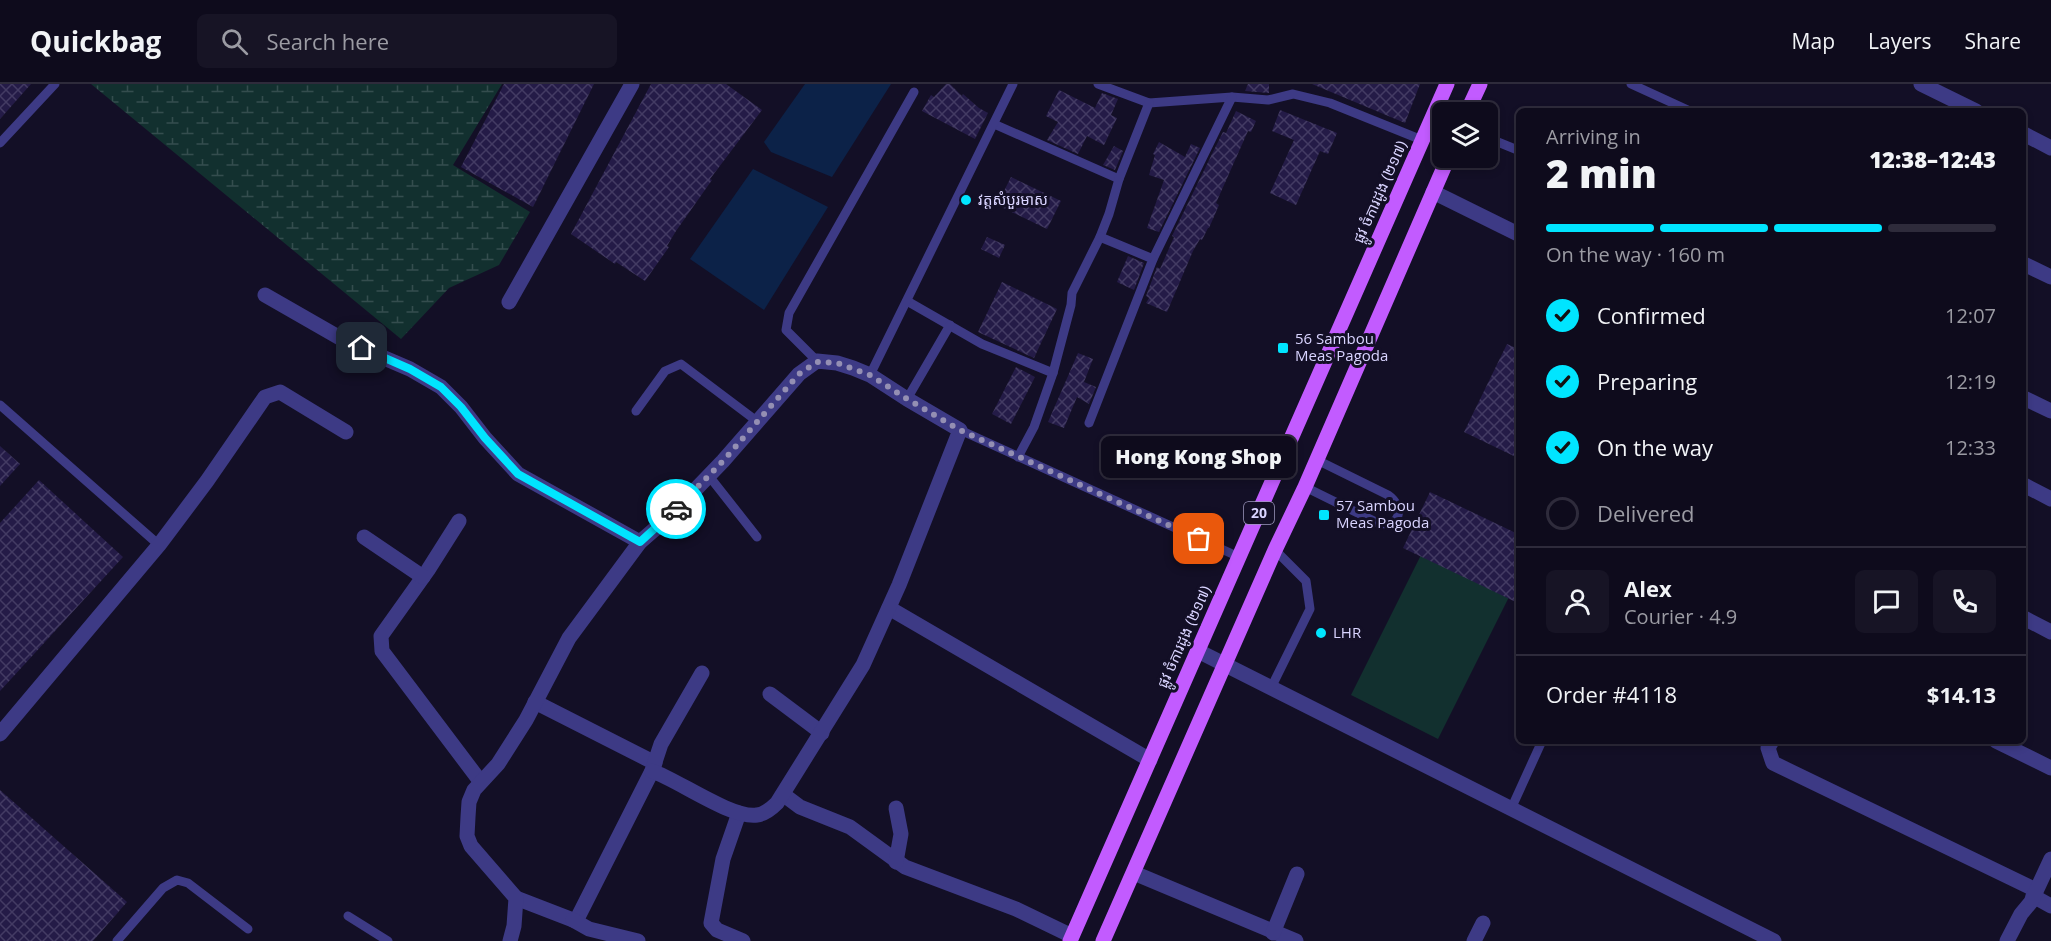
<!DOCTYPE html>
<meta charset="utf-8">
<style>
:root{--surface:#0e0b1c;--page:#171425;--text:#f1f3f6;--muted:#9b9ba3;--line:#2e2b3b;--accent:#00e5ff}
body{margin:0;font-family:"Open Sans","Noto Sans Khmer",sans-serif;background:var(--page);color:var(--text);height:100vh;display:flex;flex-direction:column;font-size:22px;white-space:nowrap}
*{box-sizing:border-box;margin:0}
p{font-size:20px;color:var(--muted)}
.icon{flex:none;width:33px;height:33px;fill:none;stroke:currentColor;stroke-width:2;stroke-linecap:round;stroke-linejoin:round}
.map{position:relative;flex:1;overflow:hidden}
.drawer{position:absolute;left:1516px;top:24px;width:510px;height:636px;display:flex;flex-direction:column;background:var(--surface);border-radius:9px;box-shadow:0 3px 9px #0003,0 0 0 2px var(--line)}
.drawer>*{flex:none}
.tools{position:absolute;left:1432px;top:18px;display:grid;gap:12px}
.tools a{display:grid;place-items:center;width:66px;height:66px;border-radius:9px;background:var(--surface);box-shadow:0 3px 9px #0003,0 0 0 2px var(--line);font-size:30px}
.pin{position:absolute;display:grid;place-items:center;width:51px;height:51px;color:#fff;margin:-26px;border-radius:12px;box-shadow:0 3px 9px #0006}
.courier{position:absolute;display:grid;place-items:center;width:60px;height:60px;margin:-30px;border:4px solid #00e5ff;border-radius:50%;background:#fff;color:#222;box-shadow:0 2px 8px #0007}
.bubble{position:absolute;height:42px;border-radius:9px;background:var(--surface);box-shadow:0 3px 9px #0003,0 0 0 2px var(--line);font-size:20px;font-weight:800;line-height:42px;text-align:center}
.overview em{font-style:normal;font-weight:800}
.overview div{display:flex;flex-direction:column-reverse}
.overview{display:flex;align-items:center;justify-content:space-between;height:102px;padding:0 30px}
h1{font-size:39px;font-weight:800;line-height:45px}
.bar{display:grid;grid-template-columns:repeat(4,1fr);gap:9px 6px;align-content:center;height:72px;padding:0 30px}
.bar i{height:8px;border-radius:4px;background:var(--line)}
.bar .current{background:var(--accent)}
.bar p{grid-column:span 4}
.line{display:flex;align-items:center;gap:15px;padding:0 30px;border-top:2px solid var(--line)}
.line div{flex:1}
.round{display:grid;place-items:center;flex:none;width:63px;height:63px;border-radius:9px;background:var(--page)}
ol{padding:0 30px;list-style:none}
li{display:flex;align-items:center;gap:18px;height:66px}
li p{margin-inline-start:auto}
li .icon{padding:6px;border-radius:50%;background:var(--accent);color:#111;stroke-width:4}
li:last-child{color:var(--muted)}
li i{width:33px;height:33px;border:3px solid var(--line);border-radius:50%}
header{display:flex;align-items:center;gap:36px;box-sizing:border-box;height:84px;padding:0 30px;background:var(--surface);border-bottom:2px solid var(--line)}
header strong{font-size:28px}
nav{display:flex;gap:33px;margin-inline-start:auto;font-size:21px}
.search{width:420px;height:54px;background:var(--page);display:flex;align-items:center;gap:15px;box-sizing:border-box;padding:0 21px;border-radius:9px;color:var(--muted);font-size:22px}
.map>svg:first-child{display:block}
</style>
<header>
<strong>Quickbag</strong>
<div class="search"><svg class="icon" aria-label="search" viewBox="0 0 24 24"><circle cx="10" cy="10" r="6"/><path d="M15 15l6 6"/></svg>Search here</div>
<nav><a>Map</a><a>Layers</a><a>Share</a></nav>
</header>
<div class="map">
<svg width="2051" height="857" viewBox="0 0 2051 857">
<defs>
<pattern id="wetland-marsh" width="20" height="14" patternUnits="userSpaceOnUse" patternTransform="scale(1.5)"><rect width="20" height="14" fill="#12302f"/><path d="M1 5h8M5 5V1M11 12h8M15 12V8" fill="none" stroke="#344d4e"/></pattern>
<pattern id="building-cross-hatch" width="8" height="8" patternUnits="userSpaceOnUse" patternTransform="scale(1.5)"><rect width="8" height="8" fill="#241b47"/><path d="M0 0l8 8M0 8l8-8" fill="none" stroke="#433b63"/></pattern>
</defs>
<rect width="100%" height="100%" fill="#130f26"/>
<polygon fill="url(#wetland-marsh)" points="91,0 502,0 453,81 530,128 499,181 449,204 401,255"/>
<polygon fill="#12302f" points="1424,465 1511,509 1438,655 1351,611"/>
<g fill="#0c2248">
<polygon points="805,0 891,0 832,93 771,68 764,58"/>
<polygon points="753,85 828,123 764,226 690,175"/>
</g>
<g fill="url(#building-cross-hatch)">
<polygon points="0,0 31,0 0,35"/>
<polygon points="504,0 594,0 533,123 461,83"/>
<polygon points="651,0 726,0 762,26 710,95 712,96 676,147 667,162 669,163 645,197 616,178 615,180 571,150"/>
<polygon points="946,0 950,0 962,12 963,10 979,24 988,29 975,55 922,27 931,11 934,13"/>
<polygon points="1248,0 1269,0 1269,9 1245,7"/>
<polygon points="1312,0 1420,0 1405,39"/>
<polygon points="1059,6 1095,24 1102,9 1118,15 1111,31 1117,34 1104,61 1087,52 1078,70 1047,56 1058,38 1046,32"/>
<polygon points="1280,26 1337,49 1328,70 1320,67 1296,121 1270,109 1294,56 1272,47"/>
<polygon points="1236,27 1256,37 1251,48 1248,47 1216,119 1219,121 1209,144 1208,144 1202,156 1200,155 1193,167 1167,228 1146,219 1149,214 1146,212 1157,183 1160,185 1174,153 1172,152 1212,70 1223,48 1226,49"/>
<polygon points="1159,58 1185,73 1191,60 1200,64 1159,148 1147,144 1164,96 1149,91 1155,71 1153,70"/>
<polygon points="1114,62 1123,67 1115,86 1103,81"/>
<polygon points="1011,93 1061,117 1047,145 997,121"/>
<polygon points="987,153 1005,161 999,174 981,165"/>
<polygon points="1128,172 1144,179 1134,206 1117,198"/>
<polygon points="1002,198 1057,225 1034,274 978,248"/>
<polygon points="1507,260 1520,266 1520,375 1464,348"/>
<polygon points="1078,269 1093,275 1084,298 1096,303 1089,320 1077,313 1064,344 1048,338"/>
<polygon points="1016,283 1035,293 1011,340 992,330"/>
<polygon points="0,362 20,380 0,402"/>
<polygon points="39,396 123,473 0,607 0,439"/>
<polygon points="1430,408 1520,451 1520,520 1403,464"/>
<polygon points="0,706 127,818 93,857 0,857"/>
</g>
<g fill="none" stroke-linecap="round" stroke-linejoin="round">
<g stroke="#3d3a85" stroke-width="9">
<polyline points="1098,0 1149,19 1232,13 1268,16 1293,10 1330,19 1422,56"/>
<polyline points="1631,0 1690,27"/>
<polyline points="994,40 1119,95"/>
<polyline points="1488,54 1520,67"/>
<polyline points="0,59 55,0"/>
<polyline points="1153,175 1232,13"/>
<polyline points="907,217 982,260 1053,289 1034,343 1018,373"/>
<polyline points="817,277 786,246 789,229 914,8"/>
<polyline points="1053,289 1071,221 1072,209 1100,153 1109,130 1119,95 1149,19"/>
<polyline points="870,291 1013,0"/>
<polyline points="907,315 950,241"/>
<polyline points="0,321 159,461"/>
<polyline points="636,327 665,287 681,280 758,338"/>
<polyline points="1089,339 1153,175 1100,153"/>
<polyline points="960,346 1239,473"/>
<polyline points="709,392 757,453"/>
<path d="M1305,403L1378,439C1401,444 1405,423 1388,411L1317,376"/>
<polyline points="1271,604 1310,525 1306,497 1275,466"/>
<polyline points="1511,725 1542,657"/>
<polyline points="348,832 388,857"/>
<polyline points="117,857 163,804 177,796 188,799 248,845"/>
</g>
<g stroke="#3d3a85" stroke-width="15">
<polyline points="1921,0 1976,27"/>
<polyline points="2024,50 2051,64"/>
<polyline points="1433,108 1520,151"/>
<polyline points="2024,180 2051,193"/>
<polyline points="265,211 347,258 410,285 441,303 461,323 485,354 518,390 640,458"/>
<polyline points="509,218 632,0"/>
<polyline points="2024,314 2051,327"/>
<polyline points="2024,401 2051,415"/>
<polyline points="459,437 428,486 381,552 382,567 480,697"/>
<polyline points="364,453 423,493"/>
<polyline points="889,524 1150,676"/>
<polyline points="2024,534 2051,548"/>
<polyline points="770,610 822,649"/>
<polyline points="535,618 655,679"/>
<polyline points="0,650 159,461 207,397 265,313 280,308 346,348"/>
<polyline points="1772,657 1768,664 1773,679 2036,806"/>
<polyline points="1996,657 2051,684"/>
<polyline points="784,711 800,723 850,743 905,783 1016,825 1072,852"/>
<polyline points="739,729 723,775 711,839 717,846 743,857"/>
<polyline points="896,778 901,750 896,724"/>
<polyline points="1134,789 1296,857"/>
<polyline points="2033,812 2051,822"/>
<polyline points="516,814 573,836 578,833 652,687 661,660 702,589"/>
<polyline points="573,836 589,845 638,857"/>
<polyline points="1273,849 1297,790"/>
<path d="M510,857L514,842L516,814L471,762L467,752L468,733L469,718L474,706L498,680L526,636L569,554L640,458L671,431L723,377L799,290L817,277L837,279L853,284L870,291L907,315L960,346L899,501L863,581L777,719C772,724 765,730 757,731C732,735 678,696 652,687"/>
<polyline points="1474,857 1483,839"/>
<polyline points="2007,857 2021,830 2031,818 2051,775"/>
</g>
<polyline stroke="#3d3a85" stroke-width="15" points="1198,567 1774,857"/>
<g stroke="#c25bff" stroke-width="15">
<polyline points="1467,28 1480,0"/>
<polyline points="1070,857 1447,0"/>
<polyline points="1103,857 1275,466 1305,403 1448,74"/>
</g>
</g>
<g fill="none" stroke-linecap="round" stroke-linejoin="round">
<polyline stroke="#948fb3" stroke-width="6" stroke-dasharray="0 10.8" points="676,425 723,377 799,290 817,278 837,279 870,291 907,315 960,346 1199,455"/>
<polyline stroke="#00e5ff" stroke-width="8" points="362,264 410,285 441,303 461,323 485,354 518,390 640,458 676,425"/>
</g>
<g fill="#00e5ff" stroke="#130f26" stroke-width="2">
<circle cx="966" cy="116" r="6"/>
<rect x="1277" y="258" width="12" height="12" rx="3"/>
<rect x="1318" y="425" width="12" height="12" rx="3"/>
<circle cx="1321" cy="549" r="6"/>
</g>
<g text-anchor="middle" stroke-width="6" stroke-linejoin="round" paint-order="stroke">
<rect fill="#130f26" stroke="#9e99be" stroke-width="1.5" x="1244" y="418" width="30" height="22" rx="4.5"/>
<g font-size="14" font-weight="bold" fill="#d9d4ff">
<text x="1259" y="434">20</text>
</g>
<g font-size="15" fill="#d9d4ff" stroke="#130f26">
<text transform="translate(1380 108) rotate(-66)" y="5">ផ្លូវ ចំការដូង (២១៧)</text>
<text transform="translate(1184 553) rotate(-66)" y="5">ផ្លូវ ចំការដូង (២១៧)</text>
</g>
<g font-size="15" fill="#d9d4ff" stroke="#130f26" text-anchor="start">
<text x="978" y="121">វត្តសំបួរមាស</text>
<text x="1295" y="260">56 Sambou<tspan x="1295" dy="17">Meas Pagoda</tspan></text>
<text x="1336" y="427">57 Sambou<tspan x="1336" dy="17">Meas Pagoda</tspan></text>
<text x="1333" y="554">LHR</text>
</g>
</g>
</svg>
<div class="tools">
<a><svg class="icon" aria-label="layers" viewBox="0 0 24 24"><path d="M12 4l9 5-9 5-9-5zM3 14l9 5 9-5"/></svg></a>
</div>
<div class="pin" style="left:1199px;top:455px;background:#ea580c"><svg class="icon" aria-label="bag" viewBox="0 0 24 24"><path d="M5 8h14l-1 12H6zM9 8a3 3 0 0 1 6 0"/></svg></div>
<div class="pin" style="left:362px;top:264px;background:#1f2937"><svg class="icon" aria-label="home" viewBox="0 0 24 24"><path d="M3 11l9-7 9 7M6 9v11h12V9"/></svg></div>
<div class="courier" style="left:676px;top:425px"><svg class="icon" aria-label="car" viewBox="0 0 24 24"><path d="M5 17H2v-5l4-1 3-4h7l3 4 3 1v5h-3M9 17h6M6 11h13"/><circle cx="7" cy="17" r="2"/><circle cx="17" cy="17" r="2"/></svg></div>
<div class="bubble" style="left:1101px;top:352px;width:195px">Hong Kong Shop</div>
<section class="drawer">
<div class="overview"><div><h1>2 min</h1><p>Arriving in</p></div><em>12:38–12:43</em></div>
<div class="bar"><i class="current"></i><i class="current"></i><i class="current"></i><i></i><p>On the way · 160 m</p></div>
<ol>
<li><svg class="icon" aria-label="check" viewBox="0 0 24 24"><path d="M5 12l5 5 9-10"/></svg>Confirmed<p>12:07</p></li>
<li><svg class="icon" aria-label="check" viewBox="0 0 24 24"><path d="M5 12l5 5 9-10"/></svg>Preparing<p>12:19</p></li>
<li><svg class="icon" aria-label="check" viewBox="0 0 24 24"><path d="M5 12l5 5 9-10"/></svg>On the way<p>12:33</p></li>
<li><i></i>Delivered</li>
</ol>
<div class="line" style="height:108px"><a class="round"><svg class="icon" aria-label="person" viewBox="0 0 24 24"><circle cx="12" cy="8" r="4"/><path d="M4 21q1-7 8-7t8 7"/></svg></a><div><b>Alex</b><p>Courier · 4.9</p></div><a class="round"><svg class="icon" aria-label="chat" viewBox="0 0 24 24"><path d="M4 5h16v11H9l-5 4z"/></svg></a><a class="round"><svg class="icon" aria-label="phone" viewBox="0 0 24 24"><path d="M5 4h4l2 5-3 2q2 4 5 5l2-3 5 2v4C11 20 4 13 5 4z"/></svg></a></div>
<div class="line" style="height:78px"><div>Order #4118</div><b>$14.13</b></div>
</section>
</div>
